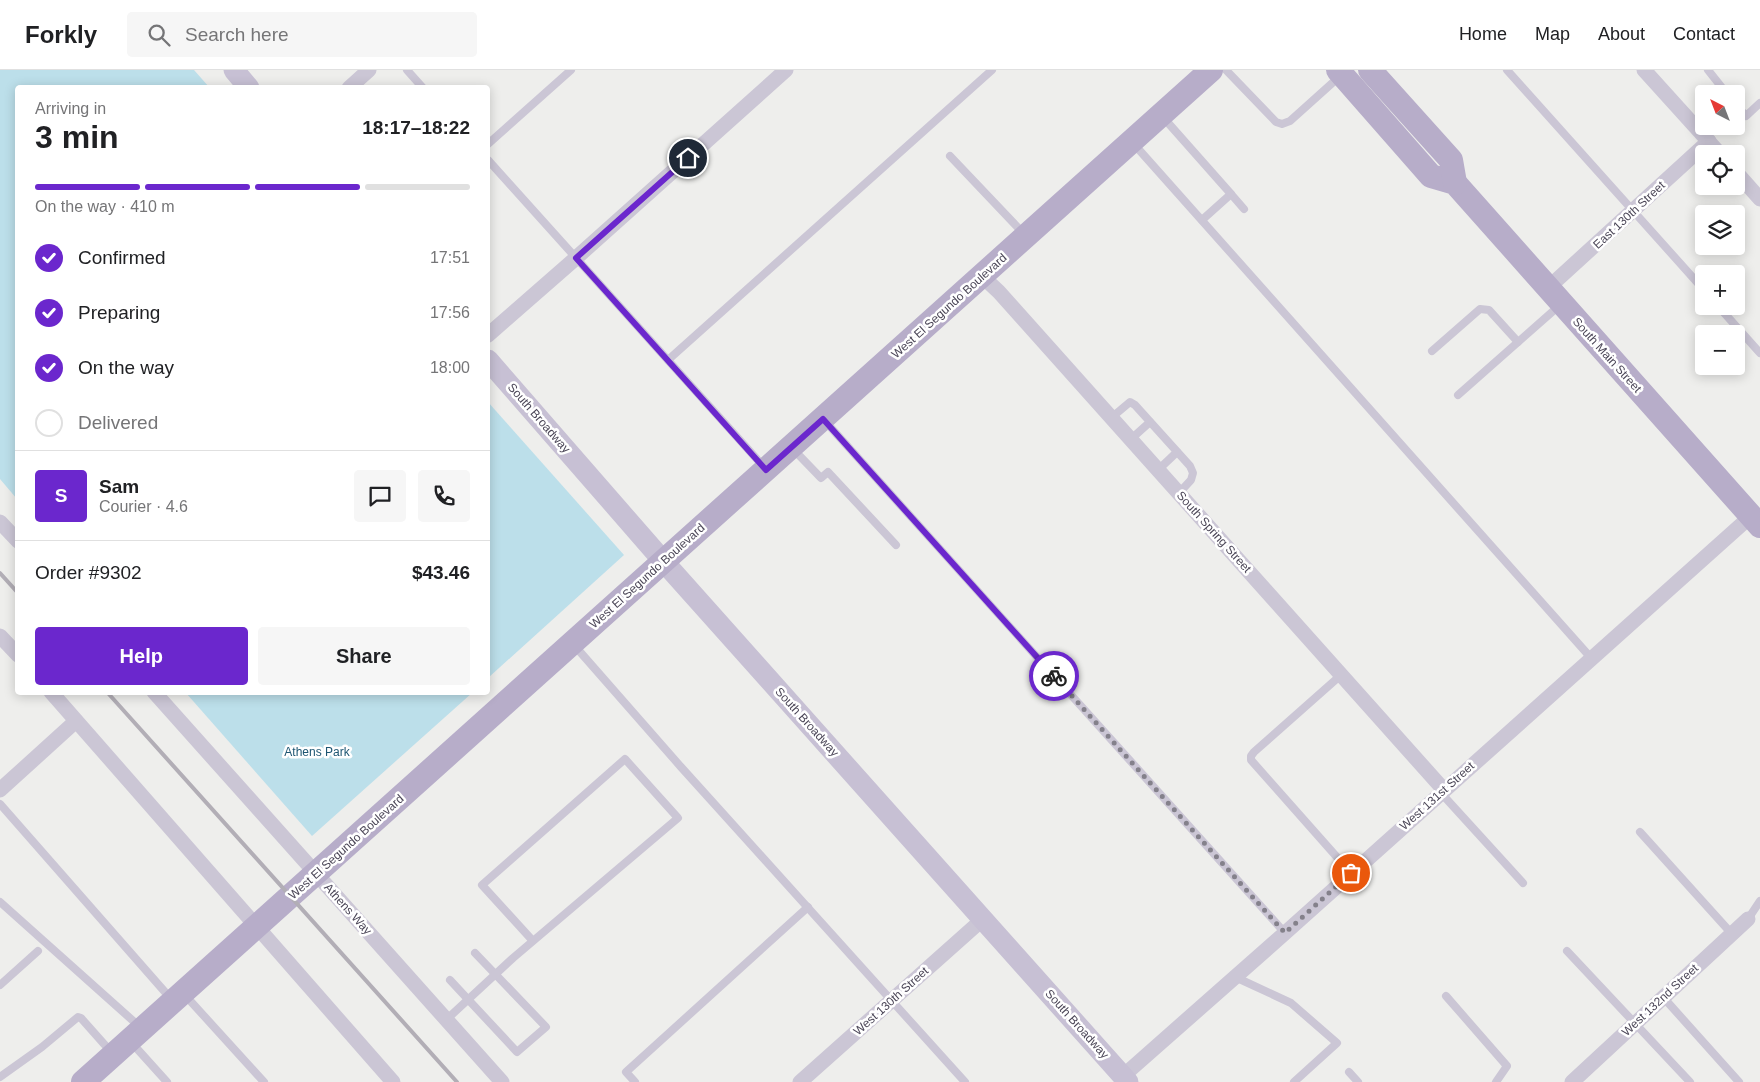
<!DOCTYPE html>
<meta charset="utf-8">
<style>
:root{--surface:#fff;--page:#f6f6f6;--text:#202124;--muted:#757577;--line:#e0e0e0;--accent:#6b27cd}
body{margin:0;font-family:Arial,sans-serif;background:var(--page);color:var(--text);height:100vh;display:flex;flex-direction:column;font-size:19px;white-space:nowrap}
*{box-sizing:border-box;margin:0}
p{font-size:16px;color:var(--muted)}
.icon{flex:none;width:28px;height:28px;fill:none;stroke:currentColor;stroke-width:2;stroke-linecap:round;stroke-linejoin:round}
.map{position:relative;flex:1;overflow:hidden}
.drawer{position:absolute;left:15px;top:15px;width:475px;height:610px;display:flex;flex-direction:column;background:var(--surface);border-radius:5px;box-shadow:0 2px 12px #0003}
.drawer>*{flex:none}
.needle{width:32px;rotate:318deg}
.tools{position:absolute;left:1695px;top:15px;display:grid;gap:10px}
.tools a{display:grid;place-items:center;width:50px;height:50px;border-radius:5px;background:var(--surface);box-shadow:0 2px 12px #0003;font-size:25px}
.pin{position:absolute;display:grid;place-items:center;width:42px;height:42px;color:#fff;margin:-21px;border:2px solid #fff;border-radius:50%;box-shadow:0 1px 5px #0007}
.courier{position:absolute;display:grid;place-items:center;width:50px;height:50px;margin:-25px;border:4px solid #6b27cd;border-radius:50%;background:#fff;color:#222;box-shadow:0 1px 6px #0007}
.headline em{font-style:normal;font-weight:700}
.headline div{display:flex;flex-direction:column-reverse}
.headline{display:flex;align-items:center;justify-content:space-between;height:85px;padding:0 20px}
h1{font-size:32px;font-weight:700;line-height:38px}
.bar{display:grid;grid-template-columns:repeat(4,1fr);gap:8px 5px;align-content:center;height:60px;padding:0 20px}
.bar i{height:6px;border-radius:4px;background:var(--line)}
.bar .active{background:var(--accent)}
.bar p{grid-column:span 4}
.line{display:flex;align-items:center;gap:12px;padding:0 20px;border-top:1px solid var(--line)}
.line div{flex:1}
.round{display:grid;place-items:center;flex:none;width:52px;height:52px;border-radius:5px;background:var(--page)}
ol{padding:0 20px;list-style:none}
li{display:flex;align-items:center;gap:15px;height:55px}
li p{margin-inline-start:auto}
li .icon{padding:5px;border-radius:50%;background:var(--accent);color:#fff;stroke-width:4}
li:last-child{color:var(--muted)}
li i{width:28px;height:28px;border:2px solid var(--line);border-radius:50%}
.cta{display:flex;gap:10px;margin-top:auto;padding:10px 20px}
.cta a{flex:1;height:58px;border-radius:5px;background:var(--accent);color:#fff;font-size:20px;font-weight:700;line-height:58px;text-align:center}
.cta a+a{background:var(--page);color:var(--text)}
header{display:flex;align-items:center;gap:30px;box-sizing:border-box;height:70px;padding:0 25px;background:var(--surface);border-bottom:1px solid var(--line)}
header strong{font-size:24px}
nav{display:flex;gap:28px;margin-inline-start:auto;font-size:18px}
.search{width:350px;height:45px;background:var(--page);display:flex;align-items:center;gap:12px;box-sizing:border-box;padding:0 18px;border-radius:5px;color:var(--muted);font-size:19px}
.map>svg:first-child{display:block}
</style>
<header>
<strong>Forkly</strong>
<div class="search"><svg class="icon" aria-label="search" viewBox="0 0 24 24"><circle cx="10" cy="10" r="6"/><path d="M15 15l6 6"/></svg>Search here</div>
<nav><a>Home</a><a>Map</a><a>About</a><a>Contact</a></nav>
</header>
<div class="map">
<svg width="1760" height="1012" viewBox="0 0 1760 1012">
<rect width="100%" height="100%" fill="#eeeeec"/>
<g fill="#bcdfea">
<polygon points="0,0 194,0 209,17 18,18 17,429 0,409"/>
<polygon points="488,332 624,485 488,608"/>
<polygon points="186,623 472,623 312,766"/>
</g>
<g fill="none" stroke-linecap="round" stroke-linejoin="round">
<g stroke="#cbc6d5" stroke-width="8">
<polyline points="407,0 423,18"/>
<polyline points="1226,0 1276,52 1282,54 1290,51 1339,7"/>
<polyline points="1507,0 1704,220"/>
<polyline points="1708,0 1727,24"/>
<polyline points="1736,35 1746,46 1760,33"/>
<polyline points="1162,46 1231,124 1202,150"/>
<polyline points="1133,73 1592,589"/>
<polyline points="488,74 571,0"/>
<polyline points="950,86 1025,165"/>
<polyline points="488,90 764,397"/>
<polyline points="1231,124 1244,139"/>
<polyline points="1718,236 1760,283"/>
<polyline points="1432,281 1480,239 1489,240 1518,272"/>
<polyline points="668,290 992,0"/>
<polyline points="1458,325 1560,235"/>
<polyline points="1111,348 1130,332 1135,335 1190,396 1193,403 1191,410 1179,423"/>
<polyline points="824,350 1285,863"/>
<polyline points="1131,369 1150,352"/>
<polyline points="793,379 821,408 828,402 896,475"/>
<polyline points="1158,400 1177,382"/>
<polyline points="574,575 681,697 965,1012"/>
<polyline points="1341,605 1254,682 1251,686 1251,690 1351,803"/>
<polyline points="1441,723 1523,813"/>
<polyline points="0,734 172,930"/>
<polyline points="1640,762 1732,864"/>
<polyline points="0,832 140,957"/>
<polyline points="1748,849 1760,831"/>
<polyline points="1567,881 1690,1012"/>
<polyline points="1235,907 1291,933 1337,973 1294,1012"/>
<polyline points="450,910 517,982 546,957 475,883"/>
<polyline points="0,915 38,881"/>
<polyline points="184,924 264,1012"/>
<polyline points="1446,926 1507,996 1496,1012"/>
<polyline points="1663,927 1739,1012"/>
<polyline points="446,950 513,888 678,748 625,689 482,815 533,871"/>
<polyline points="131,972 167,1012"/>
<polyline points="1349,1002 1358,1012"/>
<polyline points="0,1007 42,977 78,947 81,948 112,983"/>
<polyline points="635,1012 626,1002 808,837"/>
</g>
<g stroke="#cbc6d5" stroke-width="15">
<polyline points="1644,0 1720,84"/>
<polyline points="349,18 369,0"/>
<polyline points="1736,102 1760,129"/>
<polyline points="982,206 999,222 1444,720"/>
<polyline points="1548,218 1709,71"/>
<polyline points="488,265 576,188 786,0"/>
<polyline points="0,452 18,471"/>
<polyline points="0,566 18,585"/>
<polyline points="51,622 393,1012"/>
<polyline points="154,622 502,1012"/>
<polyline points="0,720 76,651"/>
<polyline points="1123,1006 1285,863 1751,446"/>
<polyline points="800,1012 983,849"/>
<polyline points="1572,1012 1748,849"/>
</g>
<g stroke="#c7c0d4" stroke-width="21">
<polyline points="234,0 249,18"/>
<polyline points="488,290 664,492 1128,1012"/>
</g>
<g stroke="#b7adc9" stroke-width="24">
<polyline points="1338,0 1431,106 1455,113 1760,456"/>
<polyline points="1370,0 1451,90 1455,113"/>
<polyline points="83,1012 1211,0"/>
</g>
<g stroke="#b2aeb6" stroke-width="4">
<polyline points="0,503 18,523"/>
<polyline points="107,622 457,1012"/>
</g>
</g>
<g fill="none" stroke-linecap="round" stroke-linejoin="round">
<polyline stroke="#84818b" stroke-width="5" stroke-dasharray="0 9" points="1054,606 1285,863 1351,803"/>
<polyline stroke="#6b27cd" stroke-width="6" points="688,88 576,188 766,400 823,349 1054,606"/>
</g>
<g text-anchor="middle" stroke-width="5" stroke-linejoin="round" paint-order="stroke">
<g font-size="12" fill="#4b4657" stroke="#fff">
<text transform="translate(1629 145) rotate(-43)" y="4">East 130th Street</text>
<text transform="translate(949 236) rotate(-42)" y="4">West El Segundo Boulevard</text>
<text transform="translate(1607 285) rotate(48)" y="4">South Main Street</text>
<text transform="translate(539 348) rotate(49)" y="4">South Broadway</text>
<text transform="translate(1214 462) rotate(48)" y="4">South Spring Street</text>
<text transform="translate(647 506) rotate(-42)" y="4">West El Segundo Boulevard</text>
<text transform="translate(807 652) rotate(48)" y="4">South Broadway</text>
<text transform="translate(1437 726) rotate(-42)" y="4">West 131st Street</text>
<text transform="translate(346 777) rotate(-42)" y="4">West El Segundo Boulevard</text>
<text transform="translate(348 839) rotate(48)" y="4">Athens Way</text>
<text transform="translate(1660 930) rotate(-43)" y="4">West 132nd Street</text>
<text transform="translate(891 931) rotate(-42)" y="4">West 130th Street</text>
<text transform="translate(1077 954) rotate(48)" y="4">South Broadway</text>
</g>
<g font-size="12" fill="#1d5572" stroke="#fff">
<text x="317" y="686">Athens Park</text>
</g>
</g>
</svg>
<div class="tools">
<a><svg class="needle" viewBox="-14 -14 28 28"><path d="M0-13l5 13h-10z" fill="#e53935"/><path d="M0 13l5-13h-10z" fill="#757577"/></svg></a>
<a><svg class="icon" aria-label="locate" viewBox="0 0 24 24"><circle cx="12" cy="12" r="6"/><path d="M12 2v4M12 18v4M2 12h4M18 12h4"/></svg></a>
<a><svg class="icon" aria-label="layers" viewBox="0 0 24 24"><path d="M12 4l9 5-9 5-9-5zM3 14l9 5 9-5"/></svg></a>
<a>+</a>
<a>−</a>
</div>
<div class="pin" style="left:1351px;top:803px;background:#ea580c"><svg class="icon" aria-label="bag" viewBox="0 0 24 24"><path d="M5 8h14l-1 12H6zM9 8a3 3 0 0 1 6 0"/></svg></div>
<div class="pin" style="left:688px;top:88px;background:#1f2937"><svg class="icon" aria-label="home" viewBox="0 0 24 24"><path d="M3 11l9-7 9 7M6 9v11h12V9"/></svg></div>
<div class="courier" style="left:1054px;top:606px"><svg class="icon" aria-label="bike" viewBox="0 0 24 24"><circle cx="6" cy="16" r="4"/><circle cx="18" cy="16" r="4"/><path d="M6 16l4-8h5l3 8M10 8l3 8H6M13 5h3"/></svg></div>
<section class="drawer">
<div class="headline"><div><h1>3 min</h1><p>Arriving in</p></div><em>18:17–18:22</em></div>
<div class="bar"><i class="active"></i><i class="active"></i><i class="active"></i><i></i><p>On the way · 410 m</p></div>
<ol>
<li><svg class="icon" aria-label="check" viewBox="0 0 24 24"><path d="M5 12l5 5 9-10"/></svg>Confirmed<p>17:51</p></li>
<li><svg class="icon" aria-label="check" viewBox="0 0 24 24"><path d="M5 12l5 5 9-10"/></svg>Preparing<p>17:56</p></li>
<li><svg class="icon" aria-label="check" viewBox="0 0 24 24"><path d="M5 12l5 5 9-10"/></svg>On the way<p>18:00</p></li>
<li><i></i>Delivered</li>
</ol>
<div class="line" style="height:90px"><b class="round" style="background:var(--accent);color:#fff">S</b><div><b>Sam</b><p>Courier · 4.6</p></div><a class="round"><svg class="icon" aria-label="chat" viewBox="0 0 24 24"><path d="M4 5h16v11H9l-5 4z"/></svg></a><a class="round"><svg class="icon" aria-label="phone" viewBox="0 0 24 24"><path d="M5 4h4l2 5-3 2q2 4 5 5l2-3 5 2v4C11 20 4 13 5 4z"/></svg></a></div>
<div class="line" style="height:65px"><div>Order #9302</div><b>$43.46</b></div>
<div class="cta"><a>Help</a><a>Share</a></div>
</section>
</div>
